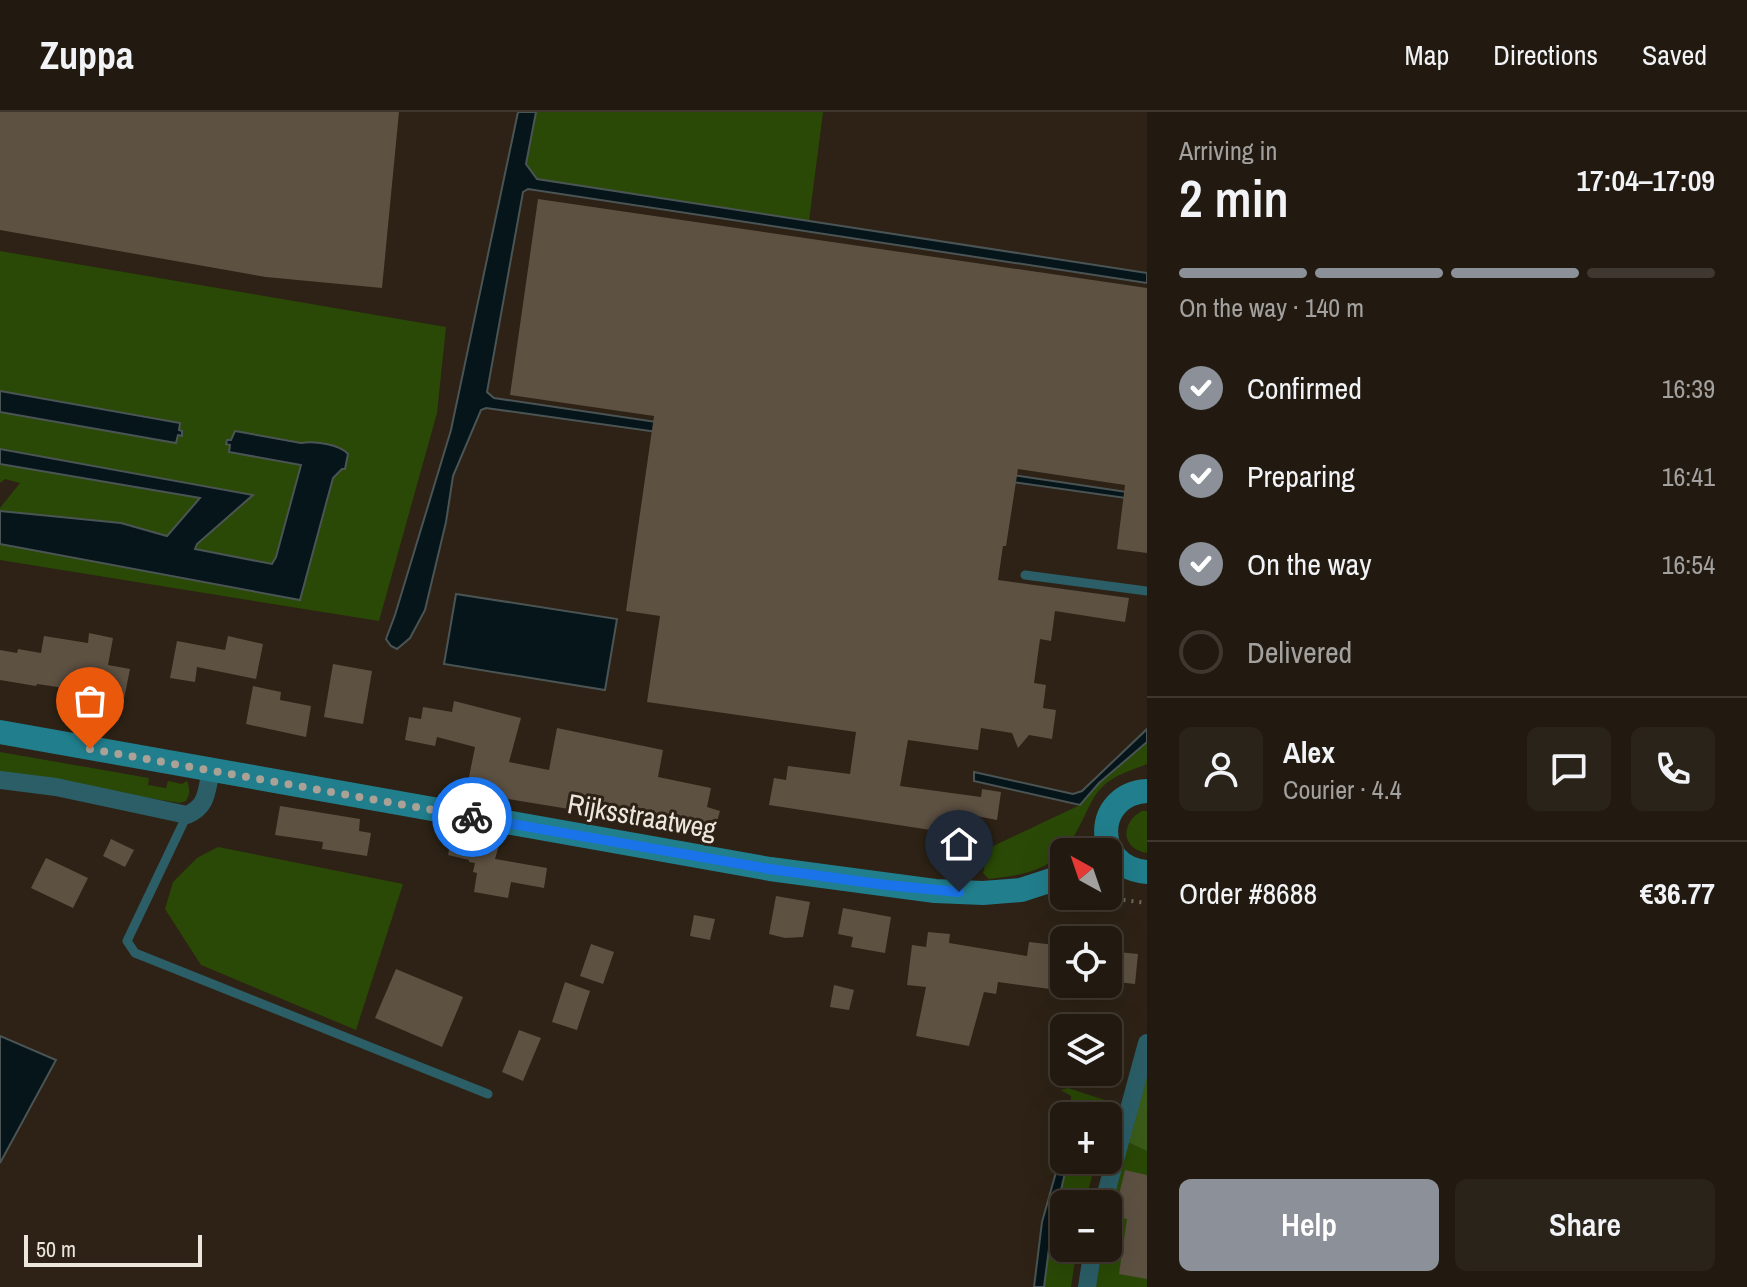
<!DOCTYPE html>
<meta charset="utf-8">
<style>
:root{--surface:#221a10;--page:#2a2319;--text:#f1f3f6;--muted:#a2a19f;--line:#3f3830;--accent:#8c9099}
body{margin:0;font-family:"Archivo Narrow",sans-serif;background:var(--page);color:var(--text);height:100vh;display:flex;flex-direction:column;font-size:30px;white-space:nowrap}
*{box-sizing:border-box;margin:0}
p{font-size:26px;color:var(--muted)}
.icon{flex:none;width:44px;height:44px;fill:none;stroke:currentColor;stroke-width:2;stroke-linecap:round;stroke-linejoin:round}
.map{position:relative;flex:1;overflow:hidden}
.panel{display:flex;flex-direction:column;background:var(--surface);width:600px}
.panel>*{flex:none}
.needle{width:52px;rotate:320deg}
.controls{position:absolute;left:1050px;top:726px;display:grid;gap:16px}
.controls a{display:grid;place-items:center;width:72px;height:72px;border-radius:12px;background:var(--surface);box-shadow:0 8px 32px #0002,0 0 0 2px var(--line);font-size:40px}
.scale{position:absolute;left:24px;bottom:20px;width:178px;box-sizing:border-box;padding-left:8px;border:4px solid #ede6dd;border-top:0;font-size:22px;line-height:28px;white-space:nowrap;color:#ede6dd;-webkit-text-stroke:6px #2d2215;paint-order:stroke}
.pin{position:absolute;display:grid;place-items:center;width:68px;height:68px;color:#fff;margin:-82px -34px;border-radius:50% 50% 50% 0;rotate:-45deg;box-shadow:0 0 8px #0007}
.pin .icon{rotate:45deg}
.courier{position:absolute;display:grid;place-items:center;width:80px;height:80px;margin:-40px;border:6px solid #1a73e8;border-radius:50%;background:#fff;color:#222;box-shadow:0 2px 10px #0007}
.overview em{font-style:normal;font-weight:600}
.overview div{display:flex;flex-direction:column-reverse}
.overview{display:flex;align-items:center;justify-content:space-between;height:136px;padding:0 32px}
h1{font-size:52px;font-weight:600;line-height:60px}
.bar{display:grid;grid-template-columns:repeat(4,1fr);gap:12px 8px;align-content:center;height:96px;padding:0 32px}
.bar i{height:10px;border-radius:6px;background:var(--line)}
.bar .current{background:var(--accent)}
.bar p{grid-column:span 4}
.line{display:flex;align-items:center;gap:20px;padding:0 32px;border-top:2px solid var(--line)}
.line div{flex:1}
.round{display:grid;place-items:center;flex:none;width:84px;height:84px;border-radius:12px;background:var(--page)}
ol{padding:0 32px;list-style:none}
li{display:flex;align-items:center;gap:24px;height:88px}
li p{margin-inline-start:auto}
li .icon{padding:8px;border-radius:50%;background:var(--accent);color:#fff;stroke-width:4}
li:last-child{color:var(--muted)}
li i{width:44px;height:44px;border:4px solid var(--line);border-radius:50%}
.action{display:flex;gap:16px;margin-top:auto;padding:16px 32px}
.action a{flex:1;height:92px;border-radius:12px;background:var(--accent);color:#fff;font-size:32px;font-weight:600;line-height:92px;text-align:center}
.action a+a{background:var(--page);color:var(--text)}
header{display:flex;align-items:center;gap:48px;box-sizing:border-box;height:112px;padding:0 40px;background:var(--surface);border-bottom:2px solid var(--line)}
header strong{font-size:38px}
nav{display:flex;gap:44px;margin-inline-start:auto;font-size:28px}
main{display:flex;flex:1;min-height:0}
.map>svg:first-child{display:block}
</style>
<header>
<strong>Zuppa</strong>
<nav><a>Map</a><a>Directions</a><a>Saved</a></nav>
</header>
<main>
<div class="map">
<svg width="1147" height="1175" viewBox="0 0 1147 1175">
<rect width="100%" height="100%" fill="#2d2215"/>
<g fill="#2a4906">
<polygon points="536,0 823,0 809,109 537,67 526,53"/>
<polygon points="0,139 446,215 437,301 379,509 0,448 0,432 300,488 333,366 342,357 307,331 231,329 229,340 301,353 276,445 272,452 194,438 197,432 252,383 0,337 0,300 175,331 180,311 0,279"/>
<polygon points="0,352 201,385 167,424 120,411 0,399 0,396 20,371 5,367 0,371"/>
<path d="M1147,630V652C1132,658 1114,663 1102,675C1092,685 1087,700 1080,713C1059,756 1034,762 989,767L983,761L989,736L1080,693L1099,671Z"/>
<path d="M0,640L149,666L148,673L166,676L168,669L182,672L187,669C190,677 190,682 186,689L180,691L0,662Z"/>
<path d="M1142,699H1147V741C1121,737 1120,711 1142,699Z"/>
<polygon points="218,735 403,772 356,918 201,853 165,797 173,770 197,746"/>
<polygon points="1068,976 1111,990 1107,1004 1069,1004 1071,984 1061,978"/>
<polygon points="1127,1030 1147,1039 1147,1175 1094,1175 1101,1136 1108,1136 1108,1107"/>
<polygon points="1068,1048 1096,1048 1085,1092 1064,1092 1064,1136 1077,1136 1071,1175 1044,1175 1051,1121"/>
</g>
<polygon fill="#3a5b1a" points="1147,964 1147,1039 1127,1030"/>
<g fill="#05151a" stroke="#4b5454" stroke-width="2">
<polygon points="518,0 536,0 526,52 537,67 1147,161 1147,171 528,77 523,80 487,280 494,286 1147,383 1147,389 486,296 481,298 453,364 446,410 425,498 410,526 397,537 391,534 386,527 395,503 451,318"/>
<polygon points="0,279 180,311 179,318 182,319 182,324 178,323 176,331 0,300"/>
<path d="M235,319L301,331C315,329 339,332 348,342L345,357H342L333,366L300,488L0,432V399L121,411L167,424L200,386L0,352V337L253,383L197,432L195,437L272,452L276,445L301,353L229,340L230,333L226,332L227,328H231Z"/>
<polygon points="456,482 617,507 605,578 444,552"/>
<polygon points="1147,617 1147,630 1099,671 1080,693 974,669 974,660 1073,682 1082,679"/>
<polygon points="0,924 56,948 0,1051"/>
<polygon points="1064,1032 1064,1048 1068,1048 1051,1121 1044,1175 1034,1175 1042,1110"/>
</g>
<g fill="#5d5142">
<polygon points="0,0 399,0 382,176 266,165 0,118"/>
<polygon points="538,87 1147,176 1147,441 1117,437 1125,373 1018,357 1006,434 1003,434 998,468 1129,486 1125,510 1055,499 1051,529 1040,527 1034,571 1046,573 1043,596 1056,598 1052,627 1029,623 1018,636 1012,621 981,616 978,638 908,628 900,674 981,685 982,677 1001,680 997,708 966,702 963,723 769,693 774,666 786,668 788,654 850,662 856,620 647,590 660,504 626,499 654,304 510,283"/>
<polygon points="89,521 113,526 108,553 130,557 124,587 51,574 37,572 36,574 0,568 0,538 17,541 18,537 41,541 44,524 88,531"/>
<polygon points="228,524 263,532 256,567 197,555 195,570 170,566 177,529 225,538"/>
<polygon points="333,552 372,559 363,612 324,605"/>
<polygon points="253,574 281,580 280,588 311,594 306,625 246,612"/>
<polygon points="454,589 521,606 509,650 549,658 557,616 663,638 658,665 711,676 707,695 720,699 715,717 570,692 569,697 466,680 475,635 437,625 435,634 405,628 409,605 421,607 423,595 452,600"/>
<polygon points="280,694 360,707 359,719 371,721 367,744 322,737 323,730 275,723"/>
<polygon points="453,720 500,730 495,747 547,756 544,776 511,770 508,786 474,780 477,761 473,760 475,751 469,750 469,748 448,743"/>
<polygon points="111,727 134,738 125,755 103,744"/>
<polygon points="46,746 88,766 73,796 31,776"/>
<polygon points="776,784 810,790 803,825 785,826 769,822"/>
<polygon points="843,796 891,805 885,841 851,835 853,825 838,822"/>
<polygon points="694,803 715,807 710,828 690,824"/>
<polygon points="928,820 950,822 949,831 1027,844 1029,830 1064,834 1061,876 1050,875 1050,877 998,870 996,882 984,880 969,934 916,924 926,875 907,873 912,833 926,835"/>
<polygon points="591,832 614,840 603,872 580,864"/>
<polygon points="1108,839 1138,842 1135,872 1108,869"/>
<polygon points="396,857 463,885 442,935 375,906"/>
<polygon points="565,870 590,879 577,918 552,910"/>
<polygon points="834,873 854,878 849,898 830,895"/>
<polygon points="519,918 541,926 523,969 502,960"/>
<polygon points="1125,1058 1147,1063 1147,1167 1119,1162 1127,1107 1114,1103"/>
</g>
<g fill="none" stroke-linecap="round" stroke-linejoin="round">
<g stroke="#73695d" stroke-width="4" stroke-dasharray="2 6" stroke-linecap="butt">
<polyline points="1071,740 1082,723"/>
<polyline points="1108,784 1123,788 1147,791"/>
</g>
<g stroke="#2b5e67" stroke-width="9">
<polyline points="1025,463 1147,479"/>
<polyline points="187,703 127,829 135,841 488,982"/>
</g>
<g stroke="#2b5e67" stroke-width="18">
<path d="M0,668L56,675L187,703C208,694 206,679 211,659"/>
<polyline points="1103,1092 1147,931"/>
<polyline points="1087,1175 1093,1136"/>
</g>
<g stroke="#217e8c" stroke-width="24">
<polyline points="0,620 770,757 935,779 983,781 1021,778 1064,764"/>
<path d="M1147,679C1093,682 1092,756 1147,760"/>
</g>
</g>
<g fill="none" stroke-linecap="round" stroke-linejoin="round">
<polyline stroke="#aaa197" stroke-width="8" stroke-dasharray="0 14.4" points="90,637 472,705"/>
<polyline stroke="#1a73e8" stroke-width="10" points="472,705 770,757 886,773 959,780"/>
</g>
<g text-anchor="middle" stroke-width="6" stroke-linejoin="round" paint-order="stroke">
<g font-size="28" fill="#ede6dd" stroke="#2d2215">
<text transform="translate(642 704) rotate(10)" y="10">Rijksstraatweg</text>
</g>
</g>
</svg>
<div class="controls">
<a><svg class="needle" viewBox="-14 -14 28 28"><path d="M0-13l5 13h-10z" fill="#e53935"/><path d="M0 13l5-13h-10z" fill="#a2a19f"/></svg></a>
<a><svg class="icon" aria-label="locate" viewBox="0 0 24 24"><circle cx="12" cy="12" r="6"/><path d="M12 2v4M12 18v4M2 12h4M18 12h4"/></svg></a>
<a><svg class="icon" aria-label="layers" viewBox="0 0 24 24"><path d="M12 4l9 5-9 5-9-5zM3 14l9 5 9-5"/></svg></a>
<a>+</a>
<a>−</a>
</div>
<div class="scale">50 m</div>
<div class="pin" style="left:90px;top:637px;background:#ea580c"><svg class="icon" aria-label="bag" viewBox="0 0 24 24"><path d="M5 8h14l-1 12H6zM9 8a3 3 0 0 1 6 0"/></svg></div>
<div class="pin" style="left:959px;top:780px;background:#1f2937"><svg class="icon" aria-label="home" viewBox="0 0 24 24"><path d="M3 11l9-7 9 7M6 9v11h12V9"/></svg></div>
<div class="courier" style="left:472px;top:705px"><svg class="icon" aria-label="bike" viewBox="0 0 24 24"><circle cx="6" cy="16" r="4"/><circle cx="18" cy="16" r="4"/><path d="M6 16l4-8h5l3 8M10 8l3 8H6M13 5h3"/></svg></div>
</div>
<section class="panel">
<div class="overview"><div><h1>2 min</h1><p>Arriving in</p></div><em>17:04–17:09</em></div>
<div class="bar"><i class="current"></i><i class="current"></i><i class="current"></i><i></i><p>On the way · 140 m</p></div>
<ol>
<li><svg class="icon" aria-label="check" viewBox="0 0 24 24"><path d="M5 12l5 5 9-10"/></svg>Confirmed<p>16:39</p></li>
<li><svg class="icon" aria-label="check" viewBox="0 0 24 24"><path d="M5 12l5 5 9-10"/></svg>Preparing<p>16:41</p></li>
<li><svg class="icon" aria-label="check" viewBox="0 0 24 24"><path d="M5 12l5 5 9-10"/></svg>On the way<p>16:54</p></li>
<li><i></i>Delivered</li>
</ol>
<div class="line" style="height:144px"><a class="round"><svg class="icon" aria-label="person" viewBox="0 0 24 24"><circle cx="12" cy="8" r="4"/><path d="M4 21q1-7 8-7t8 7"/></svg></a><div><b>Alex</b><p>Courier · 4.4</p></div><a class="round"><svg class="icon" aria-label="chat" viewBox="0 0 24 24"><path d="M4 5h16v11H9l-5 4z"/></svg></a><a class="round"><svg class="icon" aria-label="phone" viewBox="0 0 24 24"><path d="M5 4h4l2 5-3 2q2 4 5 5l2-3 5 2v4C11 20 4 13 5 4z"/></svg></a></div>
<div class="line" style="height:104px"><div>Order #8688</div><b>€36.77</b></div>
<div class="action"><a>Help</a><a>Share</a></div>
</section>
</main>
